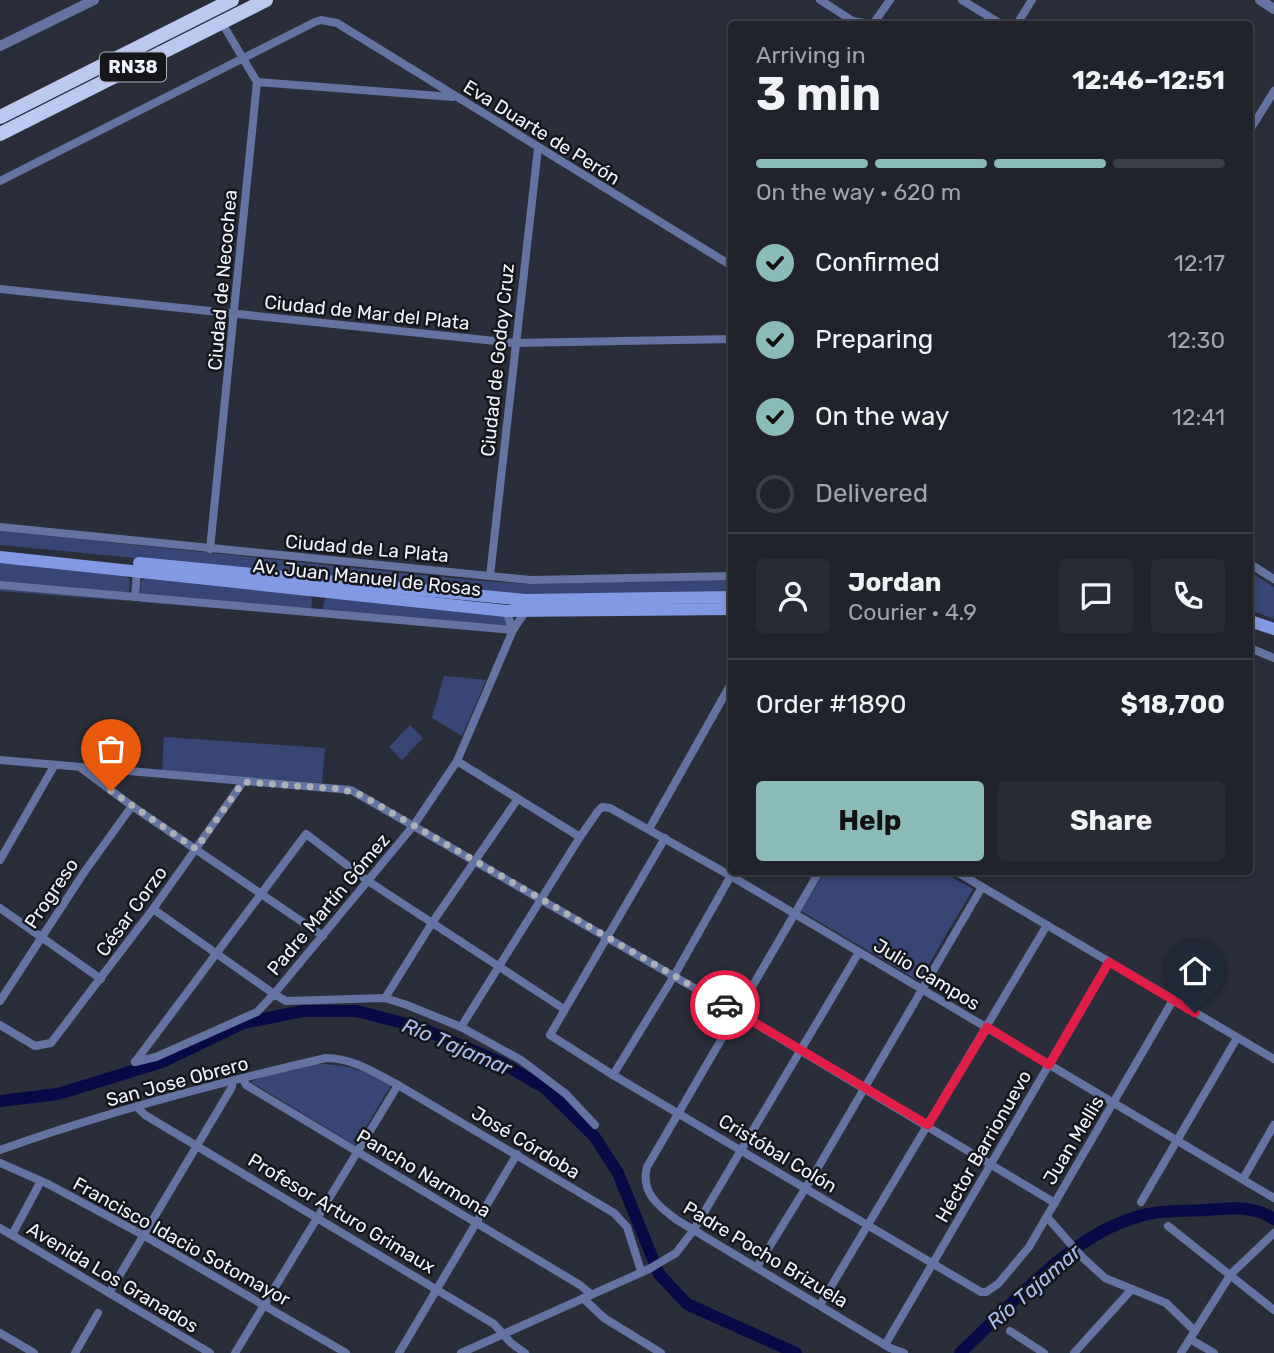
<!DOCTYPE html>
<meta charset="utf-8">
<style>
:root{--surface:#20222c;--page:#282a34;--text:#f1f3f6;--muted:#a2a4a9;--line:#3d3f48;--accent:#8bbbb9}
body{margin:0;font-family:Rubik,sans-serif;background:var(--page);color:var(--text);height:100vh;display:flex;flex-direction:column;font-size:26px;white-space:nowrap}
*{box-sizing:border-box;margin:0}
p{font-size:23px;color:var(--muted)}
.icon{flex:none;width:38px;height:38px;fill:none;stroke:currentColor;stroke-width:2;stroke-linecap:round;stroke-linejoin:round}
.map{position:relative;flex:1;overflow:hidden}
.panel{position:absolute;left:728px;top:21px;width:525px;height:854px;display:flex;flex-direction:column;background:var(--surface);border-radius:7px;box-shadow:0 4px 10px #0003,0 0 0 2px var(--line)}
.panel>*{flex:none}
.pin{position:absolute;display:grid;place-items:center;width:60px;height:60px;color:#fff;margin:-72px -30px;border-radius:50% 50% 50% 0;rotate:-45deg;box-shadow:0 0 7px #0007}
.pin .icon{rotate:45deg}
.courier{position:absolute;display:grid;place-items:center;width:70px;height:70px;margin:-35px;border:5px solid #e11d48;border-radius:50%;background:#fff;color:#222;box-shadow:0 2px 9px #0007}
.headline em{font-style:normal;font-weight:700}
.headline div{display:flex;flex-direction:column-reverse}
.headline{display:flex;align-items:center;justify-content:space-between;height:119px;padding:0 28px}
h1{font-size:46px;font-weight:700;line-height:52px}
.bar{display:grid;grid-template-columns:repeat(4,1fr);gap:10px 7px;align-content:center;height:84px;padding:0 28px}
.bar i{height:9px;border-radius:5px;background:var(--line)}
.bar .current{background:var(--accent)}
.bar p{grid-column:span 4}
.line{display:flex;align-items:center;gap:18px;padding:0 28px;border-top:2px solid var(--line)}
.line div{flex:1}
.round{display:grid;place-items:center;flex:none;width:74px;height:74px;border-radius:7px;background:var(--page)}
ol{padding:0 28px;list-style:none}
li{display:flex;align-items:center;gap:21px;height:77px}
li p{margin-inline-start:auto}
li .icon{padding:7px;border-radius:50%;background:var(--accent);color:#111;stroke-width:4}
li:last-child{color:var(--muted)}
li i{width:38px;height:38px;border:4px solid var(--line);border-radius:50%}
.cta{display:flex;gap:14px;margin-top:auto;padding:14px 28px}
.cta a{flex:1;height:80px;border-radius:7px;background:var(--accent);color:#111;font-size:28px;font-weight:700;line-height:80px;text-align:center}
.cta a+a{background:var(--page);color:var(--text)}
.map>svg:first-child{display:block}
</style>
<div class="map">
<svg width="1274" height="1353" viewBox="0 0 1274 1353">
<rect width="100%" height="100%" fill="#2a2e3a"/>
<g fill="#384675">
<polygon points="0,531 481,581 531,584 731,579 731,593 515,595 0,545"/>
<polygon points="0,562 126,576 130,580 128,601 0,591"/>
<polygon points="1250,572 1274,587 1274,619 1250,610"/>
<polygon points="144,578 305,593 312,598 311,615 139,602 141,582"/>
<polygon points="327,597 504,614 508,620 505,630 322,616 324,600"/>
<polygon points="444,676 486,680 462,736 432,718"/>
<polygon points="410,725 423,738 402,760 389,747"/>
<polygon points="164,737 325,748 322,783 162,770"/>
<polygon points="825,872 942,872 973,889 919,981 801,911"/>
<path d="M315,1064C347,1064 363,1070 391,1085L355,1145L251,1082L260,1077Z"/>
</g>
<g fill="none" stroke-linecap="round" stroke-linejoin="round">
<g stroke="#070a44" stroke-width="12">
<polyline points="0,1101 58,1094 162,1062 243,1023 303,1011 357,1011 418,1027 500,1062 545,1088 594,1136 618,1173 659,1274 687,1304 796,1353"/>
<path d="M960,1353C1013,1304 1075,1229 1148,1214C1167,1210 1188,1211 1207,1210C1232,1208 1253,1205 1274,1219"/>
</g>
<g stroke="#6473a1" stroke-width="8">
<polyline points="820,0 853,21 870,24"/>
<polyline points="962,0 1001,24"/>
<polyline points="873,24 890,0"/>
<polyline points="1017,24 1032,0"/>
<polyline points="257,82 453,97"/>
<polyline points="1250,130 1274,91"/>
<polyline points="0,181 315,22 321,20 337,23 732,266"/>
<polyline points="0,289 514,343 732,339"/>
<polyline points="0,527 531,580 732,576"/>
<polyline points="210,549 257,82 222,23"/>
<polyline points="1250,564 1274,579"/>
<polyline points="490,576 538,148"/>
<polyline points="0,585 513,630 525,612"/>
<polyline points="135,597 137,571"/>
<polyline points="1250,648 1274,658"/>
<polyline points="0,760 351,790 736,1012 1055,1203"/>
<polyline points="457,761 580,837"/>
<polyline points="81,768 132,806 323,936"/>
<polyline points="649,829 732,682"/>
<polyline points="665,838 550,1035 613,1075 981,1292 986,1292 998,1284 1029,1247 1173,1000"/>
<polyline points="0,860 54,766"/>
<path d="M819,872L647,1167C640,1192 659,1207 677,1220L890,1348L904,1353"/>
<polyline points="957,872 1274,1059"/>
<polyline points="0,908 101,979"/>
<polyline points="153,909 274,994 414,825 457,761 513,630 506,611"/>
<polyline points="385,998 432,923 517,800"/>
<polyline points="0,1001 85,871 132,806"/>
<polyline points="0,1025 35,1046 51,1043 153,909 243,782"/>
<polyline points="461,1027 580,837 598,811 602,807 610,808 731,876 1274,1198"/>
<polyline points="135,1062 306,834 368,881 564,1009"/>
<polyline points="135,1062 156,1057 257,1012 274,994 286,1001 385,998 407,1005 461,1027 521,1060 566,1094 595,1125"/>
<polyline points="613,1075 674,976 733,872"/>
<polyline points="243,1079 246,1085 580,1285 591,1294"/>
<polyline points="137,1107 145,1115 494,1324 511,1343 525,1353"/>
<path d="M0,1150C106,1112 217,1083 326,1058C353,1058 375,1073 398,1085L614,1213L627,1227L641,1271"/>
<polyline points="0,1163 48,1184 143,1235 346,1353"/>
<polyline points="1243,1179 1274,1125"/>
<polyline points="1141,1202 1237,1038"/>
<polyline points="1047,1217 1082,1257 1105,1278 1166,1303 1195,1331"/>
<polyline points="1168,1226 1274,1310"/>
<polyline points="0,1228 210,1353"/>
<polyline points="12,1235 41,1181"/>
<polyline points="757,1267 816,1171 982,887"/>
<polyline points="109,1293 232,1087 232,1081"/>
<polyline points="583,1298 604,1318 661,1353"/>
<polyline points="820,1305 1047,925"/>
<polyline points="1010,1331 1044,1353"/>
<polyline points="0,1333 34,1353"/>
<polyline points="1190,1339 1214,1353"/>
<polyline points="885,1345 1109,962"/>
<polyline points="75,1353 98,1313"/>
<polyline points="235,1353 398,1085"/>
<polyline points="399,1353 517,1154"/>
<polyline points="461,1353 649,1269 676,1253 693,1231 859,952"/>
<polyline points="1074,1353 1132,1289"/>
<polyline points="1181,1353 1231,1274 1274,1233"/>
</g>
<g stroke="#6473a1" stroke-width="10">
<polyline points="1260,0 1274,9"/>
<polyline points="0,46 94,0"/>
</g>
<g stroke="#8299e3" stroke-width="12">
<polyline points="0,557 506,611 732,609"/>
<polyline points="139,563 525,600 732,597"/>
<polyline points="1250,621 1274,629"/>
</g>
<g stroke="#bbc8f0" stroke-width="14">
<polyline points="0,117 232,0"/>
<polyline points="0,134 266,0"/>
</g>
</g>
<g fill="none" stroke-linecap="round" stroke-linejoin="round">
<polyline stroke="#abafb8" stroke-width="7" stroke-dasharray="0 12.6" points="111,791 196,849 243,782 341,789 361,795 725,1005"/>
<polyline stroke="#e11d48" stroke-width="9" points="725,1005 928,1125 987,1027 1049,1065 1109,962 1195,1013"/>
</g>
<g text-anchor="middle" stroke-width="5" stroke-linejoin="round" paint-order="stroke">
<rect fill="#14161c" stroke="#afb1b9" stroke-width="2" x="100" y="52.5" width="66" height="29" rx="5"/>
<g font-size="18" font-weight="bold" fill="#f1f4fc">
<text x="133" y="73">RN38</text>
</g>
<g font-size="19" fill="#f1f4fc" stroke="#14161c">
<text transform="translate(542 132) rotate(32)" y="7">Eva Duarte de Perón</text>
<text transform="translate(222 280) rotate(-85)" y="7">Ciudad de Necochea</text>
<text transform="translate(367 312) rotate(6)" y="7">Ciudad de Mar del Plata</text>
<text transform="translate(497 360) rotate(-84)" y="7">Ciudad de Godoy Cruz</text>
<text transform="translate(367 548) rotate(5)" y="7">Ciudad de La Plata</text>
<text transform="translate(367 577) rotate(6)" y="7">Av. Juan Manuel de Rosas</text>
<text transform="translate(51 893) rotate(-56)" y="7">Progreso</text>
<text transform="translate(328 904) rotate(-50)" y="7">Padre Martín Gómez</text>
<text transform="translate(131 911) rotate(-54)" y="7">César Corzo</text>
<text transform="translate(927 974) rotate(31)" y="7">Julio Campos</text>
<text transform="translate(177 1081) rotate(-15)" y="7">San Jose Obrero</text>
<text transform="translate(1073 1140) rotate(-59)" y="7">Juan Mellis</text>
<text transform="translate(526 1142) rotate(31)" y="7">José Córdoba</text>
<text transform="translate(983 1146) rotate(-60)" y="7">Héctor Barrionuevo</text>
<text transform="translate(778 1153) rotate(31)" y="7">Cristóbal Colón</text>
<text transform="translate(424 1173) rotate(31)" y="7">Pancho Narmona</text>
<text transform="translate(342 1213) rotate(31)" y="7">Profesor Arturo Grimaux</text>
<text transform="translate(182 1241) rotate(29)" y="7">Francisco Idacio Sotomayor</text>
<text transform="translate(766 1254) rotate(31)" y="7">Padre Pocho Brizuela</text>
<text transform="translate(113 1277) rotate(31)" y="7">Avenida Los Granados</text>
</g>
<g font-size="21" font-style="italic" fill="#aabdf3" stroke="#14161c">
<text transform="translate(457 1047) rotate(23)" y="7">Río Tajamar</text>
<text transform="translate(1034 1287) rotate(-41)" y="7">Río Tajamar</text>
</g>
</g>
</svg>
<div class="pin" style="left:111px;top:791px;background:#ea580c"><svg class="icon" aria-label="bag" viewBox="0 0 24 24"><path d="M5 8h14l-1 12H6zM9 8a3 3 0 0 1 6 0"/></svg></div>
<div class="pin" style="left:1195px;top:1013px;background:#1f2937"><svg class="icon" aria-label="home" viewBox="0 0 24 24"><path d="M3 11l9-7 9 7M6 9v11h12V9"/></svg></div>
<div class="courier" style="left:725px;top:1005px"><svg class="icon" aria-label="car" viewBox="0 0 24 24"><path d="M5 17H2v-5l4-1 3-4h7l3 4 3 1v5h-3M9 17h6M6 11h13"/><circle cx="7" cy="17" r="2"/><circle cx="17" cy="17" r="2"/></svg></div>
<section class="panel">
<div class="headline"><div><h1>3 min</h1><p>Arriving in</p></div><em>12:46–12:51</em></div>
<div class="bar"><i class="current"></i><i class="current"></i><i class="current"></i><i></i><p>On the way · 620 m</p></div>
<ol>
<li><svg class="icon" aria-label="check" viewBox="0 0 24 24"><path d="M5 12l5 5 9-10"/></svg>Confirmed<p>12:17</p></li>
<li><svg class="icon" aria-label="check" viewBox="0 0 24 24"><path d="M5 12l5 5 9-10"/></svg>Preparing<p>12:30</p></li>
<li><svg class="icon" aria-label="check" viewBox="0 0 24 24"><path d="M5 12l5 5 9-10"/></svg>On the way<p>12:41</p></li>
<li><i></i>Delivered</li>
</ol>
<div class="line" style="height:126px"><a class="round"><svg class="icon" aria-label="person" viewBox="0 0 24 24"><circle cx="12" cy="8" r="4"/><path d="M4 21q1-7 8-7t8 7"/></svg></a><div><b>Jordan</b><p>Courier · 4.9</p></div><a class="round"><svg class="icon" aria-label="chat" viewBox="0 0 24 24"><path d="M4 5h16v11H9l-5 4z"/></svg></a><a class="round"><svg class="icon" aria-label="phone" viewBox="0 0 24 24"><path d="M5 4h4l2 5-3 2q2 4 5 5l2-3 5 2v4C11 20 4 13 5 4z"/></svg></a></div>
<div class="line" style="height:91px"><div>Order #1890</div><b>$18,700</b></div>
<div class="cta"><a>Help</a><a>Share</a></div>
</section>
</div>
